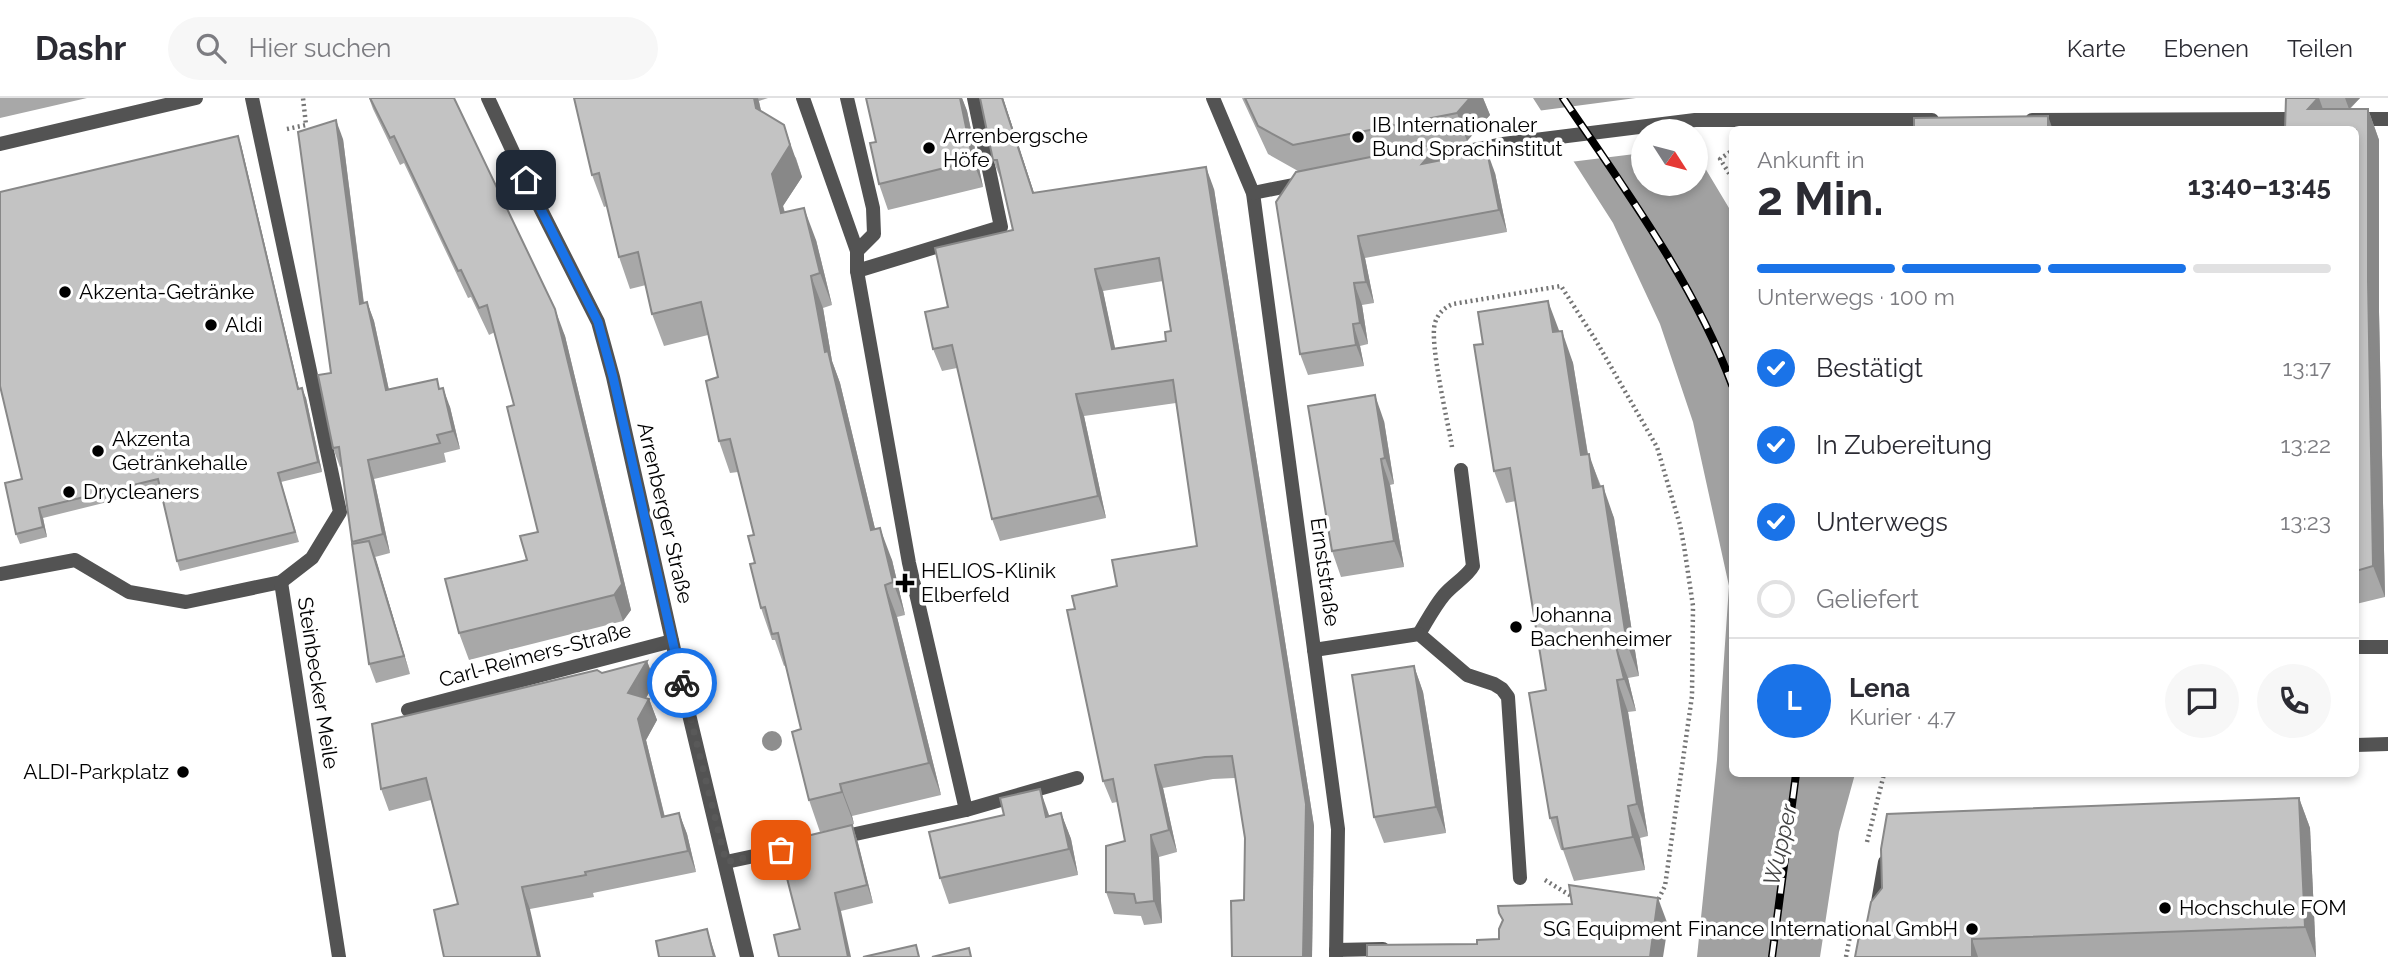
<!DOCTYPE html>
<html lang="de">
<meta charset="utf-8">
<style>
:root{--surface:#fff;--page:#f7f7f7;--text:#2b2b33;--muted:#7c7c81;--line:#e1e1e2;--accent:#1a73e8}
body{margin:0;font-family:Raleway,sans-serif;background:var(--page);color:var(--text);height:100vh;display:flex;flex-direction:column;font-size:26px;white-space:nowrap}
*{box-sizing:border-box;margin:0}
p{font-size:23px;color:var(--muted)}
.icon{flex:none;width:38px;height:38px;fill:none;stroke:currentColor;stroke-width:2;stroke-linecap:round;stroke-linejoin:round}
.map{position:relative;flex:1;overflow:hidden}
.side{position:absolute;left:1729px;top:28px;width:630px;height:651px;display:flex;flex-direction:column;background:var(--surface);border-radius:10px;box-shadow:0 4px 10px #0003}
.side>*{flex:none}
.needle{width:46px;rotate:126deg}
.controls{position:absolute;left:1631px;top:21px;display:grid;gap:14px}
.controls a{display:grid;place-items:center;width:77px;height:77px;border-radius:50%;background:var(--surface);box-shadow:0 4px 10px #0003;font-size:35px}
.pin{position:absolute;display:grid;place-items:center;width:60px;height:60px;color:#fff;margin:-30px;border-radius:14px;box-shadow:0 4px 10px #0006}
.courier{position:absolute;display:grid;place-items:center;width:70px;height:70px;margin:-35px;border:5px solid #1a73e8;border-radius:50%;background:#fff;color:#222;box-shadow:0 2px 9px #0007}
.headline em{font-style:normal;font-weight:700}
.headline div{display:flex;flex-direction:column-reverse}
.headline{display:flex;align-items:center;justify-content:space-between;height:119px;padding:0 28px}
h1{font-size:46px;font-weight:700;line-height:52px}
.bar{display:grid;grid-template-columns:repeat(4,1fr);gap:10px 7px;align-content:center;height:84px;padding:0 28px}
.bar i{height:9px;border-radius:5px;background:var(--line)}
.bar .current{background:var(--accent)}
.bar p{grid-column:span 4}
.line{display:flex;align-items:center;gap:18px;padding:0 28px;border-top:2px solid var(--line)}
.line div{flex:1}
.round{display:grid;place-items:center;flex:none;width:74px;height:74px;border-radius:37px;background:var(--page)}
ol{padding:0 28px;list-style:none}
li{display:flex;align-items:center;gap:21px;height:77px}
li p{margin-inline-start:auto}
li .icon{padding:7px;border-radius:50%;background:var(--accent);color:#fff;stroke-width:4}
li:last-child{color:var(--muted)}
li i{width:38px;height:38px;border:4px solid var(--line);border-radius:50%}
header{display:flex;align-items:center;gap:42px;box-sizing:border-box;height:98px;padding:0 35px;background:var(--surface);border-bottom:2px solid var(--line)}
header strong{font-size:33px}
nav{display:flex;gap:38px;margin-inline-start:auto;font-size:24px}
.search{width:490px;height:63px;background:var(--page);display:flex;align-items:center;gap:18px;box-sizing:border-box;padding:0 24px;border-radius:38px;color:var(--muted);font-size:26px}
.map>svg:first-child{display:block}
</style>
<header>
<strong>Dashr</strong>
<div class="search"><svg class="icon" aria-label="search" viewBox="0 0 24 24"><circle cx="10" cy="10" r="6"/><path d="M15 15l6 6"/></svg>Hier suchen</div>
<nav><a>Karte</a><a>Ebenen</a><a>Teilen</a></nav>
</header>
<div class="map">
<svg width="2388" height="859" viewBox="0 0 2388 859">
<rect width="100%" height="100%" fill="#fff"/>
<polygon fill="#a1a1a1" points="1533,0 1662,0 1643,33 1643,86 1696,86 1696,55 1732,115 1732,676 1855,676 1839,734 1820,859 1697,859 1717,662 1729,488 1693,324 1660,226 1613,125"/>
<polygon fill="#fff" points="1636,0 1666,0 1686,33 1643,33 1643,55 1570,64 1537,13"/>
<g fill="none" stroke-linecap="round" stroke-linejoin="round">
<g stroke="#757575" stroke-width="4.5" stroke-dasharray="2 3.5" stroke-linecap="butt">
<polyline points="287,31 306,27 303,0"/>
<polyline points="1730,54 1720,61 1732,80"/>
<path d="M1452,349C1448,324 1429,244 1435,225C1438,215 1445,209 1453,206L1561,188L1595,241L1657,349L1680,427L1684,448L1693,508L1692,598L1665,788L1656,806"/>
<polyline points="1867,744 1884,676"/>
<polyline points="1545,782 1576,801"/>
<polyline points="1846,859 1853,822"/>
</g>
<g stroke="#535353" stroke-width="14">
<polyline points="803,0 857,153"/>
<polyline points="0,46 196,0"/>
<polyline points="857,173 1001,129 974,0"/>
<polyline points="0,476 75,462 129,494 186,504 281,484 312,460 340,414 252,0"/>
<polyline points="281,484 339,859"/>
<path d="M1419,536C1427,523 1434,509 1444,497C1453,486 1467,479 1473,468L1461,372"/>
<polyline points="2356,549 2388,549"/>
<polyline points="1314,552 1419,536 1467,577 1494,586 1502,591 1508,599 1520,780"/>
<polyline points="2356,647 2388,646"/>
<polyline points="966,712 1077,680"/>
<polyline points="837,740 966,712 909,465 857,173 857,153 874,136 873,110 847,0"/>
<polyline points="726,764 796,749"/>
<polyline points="1877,810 1885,764"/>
<polyline points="1336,852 1383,851"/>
</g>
<g stroke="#535353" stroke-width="14">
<polyline points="488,0 526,82 598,224 613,279 682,587 747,859"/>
<polyline points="1213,0 1253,95 1338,731 1336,859"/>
<polyline points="2354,21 2388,21"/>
<polyline points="2032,22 2303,21"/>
<polyline points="1426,61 1503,46 1695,22 1932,22"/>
<polyline points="1253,95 1303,85"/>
<polyline points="408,612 672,543"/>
</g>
<defs>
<g id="rail">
<path d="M1563,0C1624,90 1694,185 1732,287"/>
<polyline points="1772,859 1796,676"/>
</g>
</defs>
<use href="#rail" stroke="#000" stroke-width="8"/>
<use href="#rail" stroke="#fff" stroke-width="5" stroke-dasharray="16" stroke-linecap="butt"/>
</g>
<circle fill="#8e8e8e" cx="772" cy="643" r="10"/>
<g fill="#a8a8a8" fill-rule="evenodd">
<polygon points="0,0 87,0 0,20"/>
<polygon points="369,0 454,0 565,238 631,512 623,523 469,562 459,535 527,462 538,434 514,307 495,234 489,237 471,199 468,200 404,65 400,67 373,11"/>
<polygon points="574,0 768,0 759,3 761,13 796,60 802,79 783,108 785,114 816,142 832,207 823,210 832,263 840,285 875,431 892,462 905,517 897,519 941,697 852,718 854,726 852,727 858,745 873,805 841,813 800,831 843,729 820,734 809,702 801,631 786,567 784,568 775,542 772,542 761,510 755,465 754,437 738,374 730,375 719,343 718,279 708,237 664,248 652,216 646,187 630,191 619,159 607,108 604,109 592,77"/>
<polygon points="866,0 962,0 967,13 983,89 888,112 879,86 876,44"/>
<path d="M1003,0L1034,95L1214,91L1314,728L1312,859H1232L1244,802L1245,740L1235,680L1213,681L1163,690L1177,754L1159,759L1162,825L1144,827L1141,818L1114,816L1106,794L1125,743L1117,704L1112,705L1103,683L1075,511L1197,448L1176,305L1084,318L1106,420L1000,443L992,421L957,270L942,273L933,251L948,209L1013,132L1002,84L993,62ZM1163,183L1171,233L1166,243L1115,251L1103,193Z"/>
<polygon points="1242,0 1483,0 1490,17 1467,43 1441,48 1445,62 1495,75 1507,134 1365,160 1374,205 1362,207 1368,246 1360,248 1364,268 1308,277 1300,256 1298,73 1268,56"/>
<polygon points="2286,0 2360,0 2350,11 2368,11 2379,42 2379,214 2385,499 2356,506 2356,32"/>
<polygon points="238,38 241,47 299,291 306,300 322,374 281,384 299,444 180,473 177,463 160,391 43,420 47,439 20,446 16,436"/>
<polygon points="343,41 364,205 367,204 374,223 389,292 440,291 450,309 460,351 444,355 446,364 374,381 390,455 375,459 410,576 376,585 369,566 342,368 340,369 333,350 331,275"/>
<polygon points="1559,234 1573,265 1588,356 1614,420 1639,578 1628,580 1636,613 1628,614 1648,738 1640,740 1645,772 1574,783 1563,752 1561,752 1550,720 1546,592 1516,403 1506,405 1494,373"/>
<polygon points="1384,323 1394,386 1390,387 1404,469 1341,479 1332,453"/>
<polygon points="647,563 655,585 646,600 649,601 657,622 646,642 665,719 679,715 687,736 696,774 593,795 594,799 530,811 458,806 431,702 389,713 381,691 602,575"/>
<polygon points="1414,568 1423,594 1446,735 1384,745 1374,719"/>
<polygon points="2299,700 2310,730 2316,859 1855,859 1882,790"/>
<polygon points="1061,715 1071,741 1078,777 949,806 940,780 1049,718"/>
</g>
<g fill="#888">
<polygon points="754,0 758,0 768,42 756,10"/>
<polygon points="960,0 962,0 967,13 983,89 973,63"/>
<polygon points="1002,0 1003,0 1041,117 1033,95"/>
<polygon points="1470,0 1483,0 1490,17 1467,43 1457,15"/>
<polygon points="2319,0 2330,31 2308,11"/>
<polygon points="2345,0 2360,0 2349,11"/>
<polygon points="2368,11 2379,42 2379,214 2385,499 2373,468 2368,183"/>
<polygon points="2048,18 2053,32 2048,32"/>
<polygon points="336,22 343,41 366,224 360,206"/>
<polygon points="784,27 802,79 783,108 792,147 781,115 772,76"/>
<polygon points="238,38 241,47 301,300 298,291"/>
<polygon points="1440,45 1447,67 1422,66"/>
<polygon points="1487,53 1495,75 1507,134 1499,112"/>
<polygon points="1206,69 1214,91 1314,728 1312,859 1303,859"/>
<polygon points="804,110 816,142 832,207 820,175"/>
<polygon points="1358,138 1365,160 1374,205 1366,184"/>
<polygon points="1095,171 1103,193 1120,273 1112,251"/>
<polygon points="811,178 823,210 832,263 840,285 883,464 871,432 825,254"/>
<polygon points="1354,185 1362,207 1368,246 1360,225"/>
<polygon points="1548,203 1560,235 1553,234"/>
<polygon points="367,204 374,223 393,311 386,292"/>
<polygon points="555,211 565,238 631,512 623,523 614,497"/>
<polygon points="1353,226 1360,248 1364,268 1356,247"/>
<polygon points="1562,233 1573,265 1593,389 1581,357"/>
<polygon points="302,290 306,300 322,374 318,364"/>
<polygon points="443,290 450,309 460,351 453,333"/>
<polygon points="1076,296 1084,318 1106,420 1098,398"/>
<polygon points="1375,297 1384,323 1394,386 1385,360"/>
<polygon points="1589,356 1600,388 1605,422 1593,390"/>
<polygon points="1381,361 1390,387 1404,469 1394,443"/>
<polygon points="368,362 374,381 390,455 383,436"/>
<polygon points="1603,388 1614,420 1639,578 1627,546"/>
<polygon points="39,410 43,420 47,439 43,429"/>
<polygon points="880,430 892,462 905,517 893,484"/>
<polygon points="369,443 376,461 410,576 404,558"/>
<polygon points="885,487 897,519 941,697 929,665"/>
<polygon points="1616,548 1628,580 1636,613 1624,581"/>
<polygon points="647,563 655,585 636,616 628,595"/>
<polygon points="1414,568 1423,594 1446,735 1436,709"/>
<polygon points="1617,582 1628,614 1648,738 1637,706"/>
<polygon points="649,601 657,622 646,642 670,741 662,719 638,621"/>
<polygon points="1155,667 1163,690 1177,754 1169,732"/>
<polygon points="840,686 852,718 854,726 842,694"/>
<polygon points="1040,691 1049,717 1056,745 1046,719"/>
<polygon points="2299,700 2310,730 2316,859 2305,829"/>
<polygon points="1628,708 1640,740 1645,772 1633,739"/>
<polygon points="679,715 687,736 696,774 688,753"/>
<polygon points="1061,715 1071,741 1078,777 1069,751"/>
<polygon points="852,727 858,745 873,805 867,787"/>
<polygon points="1151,737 1159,759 1162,825 1154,803"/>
<polygon points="522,789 530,811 541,859 538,859"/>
<polygon points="835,795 841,813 851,859 848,859"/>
<polygon points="1658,800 1668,827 1663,859 1650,859"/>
<polygon points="707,831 714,853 716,859 714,859"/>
<polygon points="1972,841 1978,859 1972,859"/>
</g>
<g fill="#c3c3c3" stroke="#888" stroke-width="2" fill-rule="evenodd">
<polygon points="370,0 454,0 555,211 622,486 614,497 459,535 445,481 527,462 520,438 538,434 507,309 514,307 487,207 479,210 461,172 458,173 394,38 390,40"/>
<polygon points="574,0 754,0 756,10 784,27 790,47 772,76 781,115 804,110 820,175 811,178 825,254 828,253 871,432 880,430 893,484 885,487 929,665 840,686 842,694 809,702 792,634 801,631 778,535 772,536 765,509 761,510 750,466 755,465 748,438 754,437 730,341 719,343 706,283 718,279 701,204 652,216 638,154 619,159 599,75 592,77"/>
<polygon points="866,0 960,0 973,63 879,86 870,45 876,44"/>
<path d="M980,0H1002L1033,95L1206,69L1306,706L1303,859H1232L1231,803L1244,802L1245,740L1232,658L1205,659L1155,667L1169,732L1151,737L1154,803L1136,805L1134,796L1106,794V748L1125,743L1113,681L1103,683L1067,512L1075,511L1072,498L1117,488L1112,462L1197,448L1173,282L1076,296L1098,398L992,421L952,247L933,251L925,214L948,209L935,150L1013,132L997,62H993ZM1159,160L1171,233L1165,234L1166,243L1112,251L1095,171Z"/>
<polygon points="1245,0 1470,0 1457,15 1293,47 1258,28"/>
<polygon points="2286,0 2318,0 2308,11 2368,11 2368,183 2373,468 2356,473 2356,32 2285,32"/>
<polygon points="2048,18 2048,32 1914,32 1914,20"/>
<polygon points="336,22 360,206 367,204 386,292 437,281 439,291 443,290 453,333 437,337 440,345 368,362 383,436 352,444 339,349 333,350 318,277 331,275 298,34"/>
<polygon points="238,38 298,291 302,290 318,364 278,375 295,434 177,463 158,381 39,410 43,429 16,436 5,385 22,381 0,288 0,94"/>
<polygon points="1440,45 1422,66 1487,53 1499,112 1358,138 1366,184 1354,185 1360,225 1353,226 1356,247 1300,256 1276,104 1296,74"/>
<polygon points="1548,203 1553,234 1562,233 1581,357 1589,356 1593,390 1603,388 1627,546 1616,548 1624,581 1617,582 1637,706 1628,708 1633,739 1563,751 1557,719 1550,720 1529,595 1546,592 1510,370 1494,373 1474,247 1483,246 1478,214"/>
<polygon points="1375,297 1385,360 1381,361 1394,443 1332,453 1308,308"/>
<polygon points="369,443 404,558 369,566 352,446"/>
<polygon points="647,563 628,595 649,601 638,621 662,719 679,715 688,753 585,774 586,777 522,789 538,859 444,859 434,812 458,806 426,680 381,691 372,626 597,572 602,575"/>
<polygon points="1414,568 1436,709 1374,719 1352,577"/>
<polygon points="1040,691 1046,719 1061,715 1069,751 940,780 929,734 1004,717 1000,700"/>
<polygon points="2299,700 2305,829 1972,841 1972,859 1855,859 1859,838 1865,834 1871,804 1882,790 1881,751 1887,716"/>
<polygon points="852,727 867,787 835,795 848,859 779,859 774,837 800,831 778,745"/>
<polygon points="1569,787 1658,800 1650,859 1367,859 1367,847 1477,846 1477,842 1499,841 1499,831 1503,822 1499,815 1498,808 1572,806"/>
<polygon points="707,831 714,859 659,859 656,843"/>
<polygon points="916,847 919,859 863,859"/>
<polygon points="969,850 971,859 932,859"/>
</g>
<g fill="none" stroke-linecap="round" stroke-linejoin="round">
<polyline stroke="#595959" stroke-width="7" stroke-dasharray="0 12.6" points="682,585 726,764 781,752"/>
<polyline stroke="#1a73e8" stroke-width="9" points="526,82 598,224 613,279 682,585"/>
</g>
<g fill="#000" stroke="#fff" stroke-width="2.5">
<circle cx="1358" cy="39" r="7"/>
<circle cx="929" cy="50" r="7"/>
<circle cx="65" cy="194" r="7"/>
<circle cx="211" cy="227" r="7"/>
<circle cx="98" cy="353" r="7"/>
<circle cx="69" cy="394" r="7"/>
<path d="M901.5 474.5h7v7h7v7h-7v7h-7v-7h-7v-7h7z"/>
<circle cx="1516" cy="529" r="7"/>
<circle cx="183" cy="674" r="7"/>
<circle cx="2165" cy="810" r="7"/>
<circle cx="1972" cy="831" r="7"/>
</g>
<g text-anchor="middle" stroke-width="7" stroke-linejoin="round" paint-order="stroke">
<g font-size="21" fill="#000" stroke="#fff" text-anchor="start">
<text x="1372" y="34">IB Internationaler<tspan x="1372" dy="24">Bund Sprachinstitut</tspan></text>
<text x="943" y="45">Arrenbergsche<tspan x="943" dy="24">Höfe</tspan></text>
<text x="79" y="201">Akzenta-Getränke</text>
<text x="225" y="234">Aldi</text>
<text x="112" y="348">Akzenta<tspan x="112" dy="24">Getränkehalle</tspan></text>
<text x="83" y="401">Drycleaners</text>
<text x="921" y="480">HELIOS-Klinik<tspan x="921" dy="24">Elberfeld</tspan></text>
<text x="1530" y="524">Johanna<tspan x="1530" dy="24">Bachenheimer</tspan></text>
<text x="169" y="681" text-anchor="end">ALDI-Parkplatz</text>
<text x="2179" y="817">Hochschule FOM</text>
<text x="1958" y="838" text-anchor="end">SG Equipment Finance International GmbH</text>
</g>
<g font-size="21" fill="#000" stroke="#fff">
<text transform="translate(665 415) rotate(77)" y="7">Arrenberger Straße</text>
<text transform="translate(1325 474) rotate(82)" y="7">Ernststraße</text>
<text transform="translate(535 557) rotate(-15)" y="7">Carl-Reimers-Straße</text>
<text transform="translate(318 585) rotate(81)" y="7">Steinbecker Meile</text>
</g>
<g font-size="23" font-style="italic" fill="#424242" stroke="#fff">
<text transform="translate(1780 747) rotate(-77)" y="8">Wupper</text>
</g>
</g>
</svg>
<div class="controls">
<a><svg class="needle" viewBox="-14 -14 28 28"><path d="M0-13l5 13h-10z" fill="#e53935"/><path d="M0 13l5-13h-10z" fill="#7c7c81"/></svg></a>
</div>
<div class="pin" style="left:781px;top:752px;background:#ea580c"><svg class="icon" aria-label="bag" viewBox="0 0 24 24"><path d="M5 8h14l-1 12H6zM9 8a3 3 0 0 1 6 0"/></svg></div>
<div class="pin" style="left:526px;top:82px;background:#1f2937"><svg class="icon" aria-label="home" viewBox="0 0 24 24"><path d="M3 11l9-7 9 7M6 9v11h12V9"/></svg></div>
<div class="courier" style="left:682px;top:585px"><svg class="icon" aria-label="bike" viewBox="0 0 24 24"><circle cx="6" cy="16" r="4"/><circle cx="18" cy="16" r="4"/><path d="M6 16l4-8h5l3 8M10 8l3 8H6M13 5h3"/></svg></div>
<section class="side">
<div class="headline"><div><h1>2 Min.</h1><p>Ankunft in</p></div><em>13:40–13:45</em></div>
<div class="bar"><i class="current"></i><i class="current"></i><i class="current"></i><i></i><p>Unterwegs · 100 m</p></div>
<ol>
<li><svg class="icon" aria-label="check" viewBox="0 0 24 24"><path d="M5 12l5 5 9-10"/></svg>Bestätigt<p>13:17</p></li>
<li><svg class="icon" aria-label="check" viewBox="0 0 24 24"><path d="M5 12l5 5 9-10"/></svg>In Zubereitung<p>13:22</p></li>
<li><svg class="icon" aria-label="check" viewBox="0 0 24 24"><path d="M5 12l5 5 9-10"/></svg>Unterwegs<p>13:23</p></li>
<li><i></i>Geliefert</li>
</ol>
<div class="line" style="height:126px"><b class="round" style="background:var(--accent);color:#fff">L</b><div><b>Lena</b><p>Kurier · 4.7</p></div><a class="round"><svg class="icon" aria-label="chat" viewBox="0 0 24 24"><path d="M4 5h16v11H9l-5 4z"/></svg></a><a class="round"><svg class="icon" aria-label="phone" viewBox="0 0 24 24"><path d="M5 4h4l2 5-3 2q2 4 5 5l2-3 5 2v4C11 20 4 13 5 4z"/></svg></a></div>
</section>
</div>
